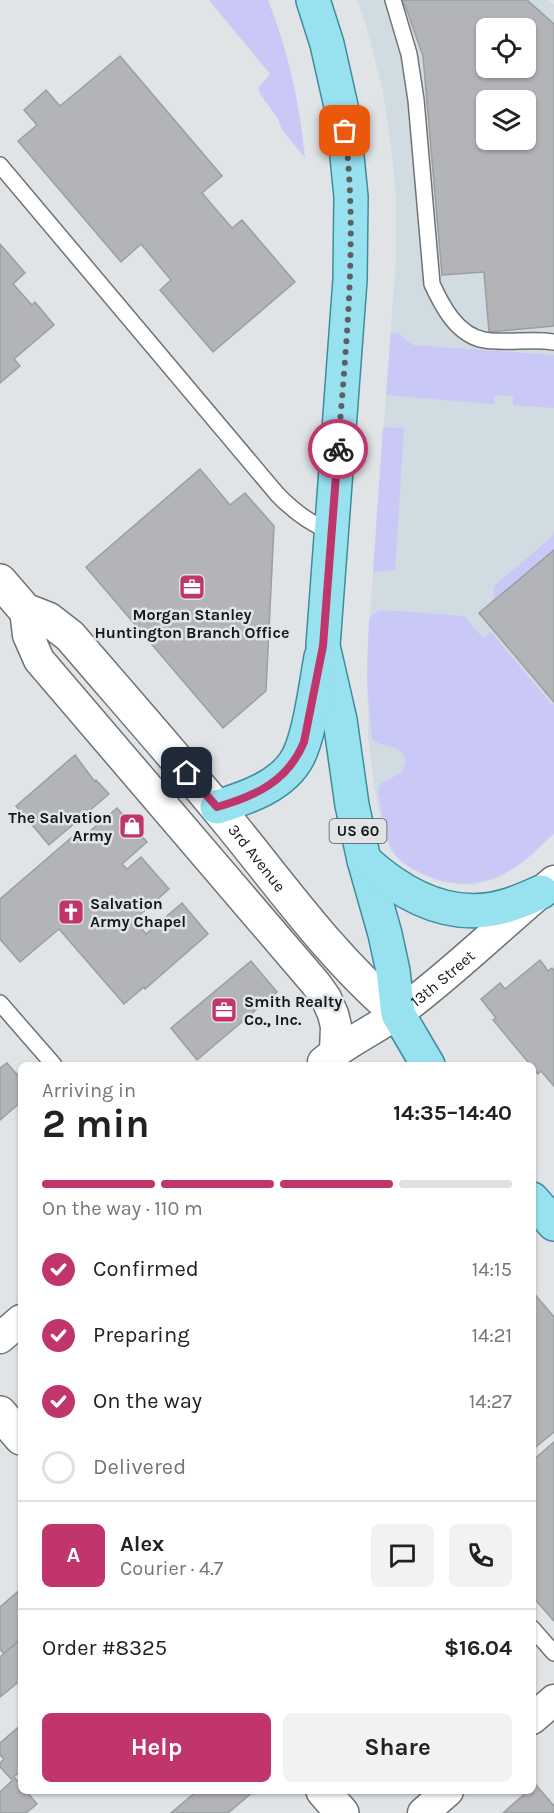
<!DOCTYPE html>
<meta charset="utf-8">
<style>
:root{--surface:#fff;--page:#f2f2f2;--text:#222;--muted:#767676;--line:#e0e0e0;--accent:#bf356c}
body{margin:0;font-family:Karla,sans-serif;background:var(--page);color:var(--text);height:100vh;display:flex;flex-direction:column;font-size:22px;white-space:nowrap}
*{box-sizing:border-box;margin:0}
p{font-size:20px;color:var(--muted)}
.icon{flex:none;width:33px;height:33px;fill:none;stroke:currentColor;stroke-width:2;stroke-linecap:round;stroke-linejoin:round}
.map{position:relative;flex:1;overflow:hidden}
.side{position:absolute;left:18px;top:1062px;width:518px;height:732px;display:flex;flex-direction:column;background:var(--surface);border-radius:9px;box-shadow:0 2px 4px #0004}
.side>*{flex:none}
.controls{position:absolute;left:476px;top:18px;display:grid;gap:12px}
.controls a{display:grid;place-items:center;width:60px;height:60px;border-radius:9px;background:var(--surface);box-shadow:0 2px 4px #0004;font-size:30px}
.pin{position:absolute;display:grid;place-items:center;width:51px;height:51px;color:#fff;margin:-26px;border-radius:12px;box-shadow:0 3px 9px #0006}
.courier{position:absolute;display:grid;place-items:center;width:60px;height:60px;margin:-30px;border:4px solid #bf356c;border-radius:50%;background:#fff;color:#222;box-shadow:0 2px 8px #0007}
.head em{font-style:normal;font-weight:700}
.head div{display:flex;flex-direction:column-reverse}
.head{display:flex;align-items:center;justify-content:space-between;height:102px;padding:0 24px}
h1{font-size:39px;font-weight:700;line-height:45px}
.bar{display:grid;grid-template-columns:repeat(4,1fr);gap:9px 6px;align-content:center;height:72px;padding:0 24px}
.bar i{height:8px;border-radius:4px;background:var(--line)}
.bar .on{background:var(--accent)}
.bar p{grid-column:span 4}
.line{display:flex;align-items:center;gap:15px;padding:0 24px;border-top:2px solid var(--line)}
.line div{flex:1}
.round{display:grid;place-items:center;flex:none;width:63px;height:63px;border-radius:9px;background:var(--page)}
ol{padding:0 24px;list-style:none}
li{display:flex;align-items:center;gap:18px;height:66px}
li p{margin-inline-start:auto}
li .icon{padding:6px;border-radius:50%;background:var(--accent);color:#fff;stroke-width:4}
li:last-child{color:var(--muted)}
li i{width:33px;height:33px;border:3px solid var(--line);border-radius:50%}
.action{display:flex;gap:12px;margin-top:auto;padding:12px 24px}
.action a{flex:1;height:69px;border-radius:9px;background:var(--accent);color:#fff;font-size:24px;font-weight:700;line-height:69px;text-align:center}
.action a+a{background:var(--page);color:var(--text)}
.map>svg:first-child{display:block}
</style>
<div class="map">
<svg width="554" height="1813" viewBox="0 0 554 1813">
<rect width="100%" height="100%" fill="#e1e4e7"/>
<path fill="#d0dbe2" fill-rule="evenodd" d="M357,0H548L554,5V831L501,877L475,885H462L438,881L412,869L402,860L386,839L383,830L375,792L368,736L367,655L396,259V200L393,161L383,92L366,25ZM486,28H525V68H486ZM486,100H525V140H486Z"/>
<g fill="#cac8f7">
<path d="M209,0H268C288,50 300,104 305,158L282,130L277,117L260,94L258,88L270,74Z"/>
<polygon points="391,333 397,333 413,345 554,355 554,408 513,405 513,396 495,395 494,404 386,395"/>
<polygon points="383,427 404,428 395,570 373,572"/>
<polygon points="554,528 554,550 493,601 494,586 553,536"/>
<path d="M384,610L464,616L483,638L491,632L552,705L554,703V834C540,846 527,861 511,870C483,886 450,888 421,873C411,868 398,861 392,851C384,836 382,809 378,792L380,784L401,773L406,763C402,741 383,750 372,739L367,681L369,618L378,611Z"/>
</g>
<g fill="#b2b4b7" stroke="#9c9ea1" stroke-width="1.5" fill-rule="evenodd">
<path d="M399,0H527L554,24V326L489,332L484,272L442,275L423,56L405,5L400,3ZM486,28H525V68H486ZM486,100H525V140H486Z"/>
<polygon points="120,56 222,176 202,193 232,228 242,220 295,282 213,352 160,290 171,280 141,244 121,262 18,141 37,125 24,110 46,90 60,106"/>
<polygon points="0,244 25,273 13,284 32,305 35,302 54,325 14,359 20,366 0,383"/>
<polygon points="200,469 230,505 245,493 274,526 266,691 223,728 86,567"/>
<polygon points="554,550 554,702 479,613"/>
<polygon points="75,755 95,782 96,780 109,794 49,845 16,806"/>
<polygon points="117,808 147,842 122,864 127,869 141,857 169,889 134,920 146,934 182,903 208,934 145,989 144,987 124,1004 59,929 20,962 0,939 0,899 78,832 83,837"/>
<polygon points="540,960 548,971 552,968 554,970 554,1086 541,1071 538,1074 493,1020 496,1018 481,999 500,983 505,989"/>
<polygon points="251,961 277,992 197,1060 171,1028"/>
<polygon points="7,1063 21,1079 21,1102 0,1120 0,1068"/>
<polygon points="532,1291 554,1317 554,1432 532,1450"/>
<polygon points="554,1442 554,1621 532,1596 532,1461"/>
<polygon points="21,1589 21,1639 4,1654 0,1649 0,1607"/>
<polygon points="21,1639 21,1680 0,1697 0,1657"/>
<polygon points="21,1725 21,1771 11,1779 0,1767 0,1763 4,1759 0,1755 0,1743"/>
<polygon points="15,1778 21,1785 21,1791 26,1791 37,1804 26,1813 0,1813 0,1792"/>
<polygon points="536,1785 554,1806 554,1813 503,1813 528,1791 532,1791 532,1787"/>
<polygon points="197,1791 254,1791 228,1813 171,1813"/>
</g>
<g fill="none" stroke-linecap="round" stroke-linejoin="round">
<defs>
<g id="lane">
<path d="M393,0L409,54L416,100L432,284C442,306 457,335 484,340C507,344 531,338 554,342"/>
<path d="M0,165L277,494C293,511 309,523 331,532"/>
<polyline points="0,1003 54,1065"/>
<polyline points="532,1628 554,1653"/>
</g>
<g id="street">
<polyline points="25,610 28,635 39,660 316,984 326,998 333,1014 336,1026 335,1052"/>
<path id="s1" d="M323,1062C349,1040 381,1027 408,1006C459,967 505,922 554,881"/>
<polyline points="0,1338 21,1320"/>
<polyline points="532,1719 554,1700"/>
<polyline points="423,1813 448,1791"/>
</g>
<g id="secondary">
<path id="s2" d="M0,581L25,610L48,619L70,636C124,699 180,762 232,826C285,891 334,960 398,1014"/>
<polyline points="0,1413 21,1438"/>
<polyline points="323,1791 342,1813"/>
</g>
<g id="primary">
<polyline points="313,0 327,44 343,115 351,197 350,280 323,646 340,720 352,805 364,860 385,934 393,971 398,1014 428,1065"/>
<path d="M217,807C246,798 283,786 298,757C310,734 316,684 321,657"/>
<path d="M364,860C399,892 443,918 493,909C510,906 526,899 541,892"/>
<polyline points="532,1199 554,1224"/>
</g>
</defs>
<use href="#lane" stroke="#707375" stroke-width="18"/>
<use href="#street" stroke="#707375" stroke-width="33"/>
<use href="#secondary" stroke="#707375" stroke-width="36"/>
<use href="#primary" stroke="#3e8d9d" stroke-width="36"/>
<use href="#lane" stroke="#fff" stroke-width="15"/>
<use href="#street" stroke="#fff" stroke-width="30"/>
<use href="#secondary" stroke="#fff" stroke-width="33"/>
<use href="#primary" stroke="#98e1ef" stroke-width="33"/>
</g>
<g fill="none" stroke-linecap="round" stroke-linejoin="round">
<path stroke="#5d5f60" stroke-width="6" stroke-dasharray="0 10.8" d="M338,449C346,343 358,237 345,131"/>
<path stroke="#bf356c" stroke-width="8" d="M187,773L217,807C256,796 288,781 304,742L323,646L338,449"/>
</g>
<defs>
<symbol id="office-square" viewBox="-11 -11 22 22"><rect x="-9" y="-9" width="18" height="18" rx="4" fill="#bf356c" stroke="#e1e4e7"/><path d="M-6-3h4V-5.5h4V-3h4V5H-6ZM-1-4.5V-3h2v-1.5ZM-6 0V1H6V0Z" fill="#fff"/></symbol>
<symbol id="shop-square" viewBox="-11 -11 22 22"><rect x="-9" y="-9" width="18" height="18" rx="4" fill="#bf356c" stroke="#e1e4e7"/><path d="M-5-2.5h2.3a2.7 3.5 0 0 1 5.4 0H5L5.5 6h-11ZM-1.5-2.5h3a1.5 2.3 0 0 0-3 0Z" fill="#fff"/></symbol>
<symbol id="church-square" viewBox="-11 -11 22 22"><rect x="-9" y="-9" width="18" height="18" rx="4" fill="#bf356c" stroke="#e1e4e7"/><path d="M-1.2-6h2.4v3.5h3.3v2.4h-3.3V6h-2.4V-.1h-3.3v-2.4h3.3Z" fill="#fff"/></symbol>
</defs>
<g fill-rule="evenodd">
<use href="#office-square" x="177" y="572" width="30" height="30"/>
<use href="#shop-square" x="117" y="811" width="30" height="30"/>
<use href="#church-square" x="56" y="897" width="30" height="30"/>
<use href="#office-square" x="209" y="995" width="30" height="30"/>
</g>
<g text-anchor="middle" stroke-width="5" stroke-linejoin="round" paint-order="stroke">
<rect fill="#e1e4e7" stroke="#535456" stroke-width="1.5" x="329.5" y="819" width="57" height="24" rx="4.5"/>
<g font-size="15" font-weight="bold" fill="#161718">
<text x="358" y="836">US 60</text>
</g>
<g font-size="16" font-weight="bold" fill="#161718" stroke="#e1e4e7" text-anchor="start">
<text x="192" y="620" text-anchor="middle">Morgan Stanley<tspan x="192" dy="18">Huntington Branch Office</tspan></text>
<text x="112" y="823" text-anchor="end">The Salvation<tspan x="112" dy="18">Army</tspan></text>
<text x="90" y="909">Salvation<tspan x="90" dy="18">Army Chapel</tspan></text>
<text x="244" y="1007">Smith Realty<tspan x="244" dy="18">Co., Inc.</tspan></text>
</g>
<g font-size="16" fill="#161718" stroke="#e1e4e7">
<text dy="6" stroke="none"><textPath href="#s2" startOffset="381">3rd Avenue</textPath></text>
<text dy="6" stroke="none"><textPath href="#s1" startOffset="146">13th Street</textPath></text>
</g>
</g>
</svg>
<div class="controls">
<a><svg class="icon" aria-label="locate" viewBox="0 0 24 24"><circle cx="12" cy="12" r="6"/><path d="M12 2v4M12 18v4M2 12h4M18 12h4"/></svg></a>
<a><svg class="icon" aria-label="layers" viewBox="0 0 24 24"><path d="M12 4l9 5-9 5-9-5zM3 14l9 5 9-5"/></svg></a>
</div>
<div class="pin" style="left:345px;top:131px;background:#ea580c"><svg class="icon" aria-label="bag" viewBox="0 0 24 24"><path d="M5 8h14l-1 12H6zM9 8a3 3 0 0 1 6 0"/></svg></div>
<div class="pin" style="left:187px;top:773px;background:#1f2937"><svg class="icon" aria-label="home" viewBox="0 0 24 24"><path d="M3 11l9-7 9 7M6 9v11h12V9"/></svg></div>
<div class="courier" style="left:338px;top:449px"><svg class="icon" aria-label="bike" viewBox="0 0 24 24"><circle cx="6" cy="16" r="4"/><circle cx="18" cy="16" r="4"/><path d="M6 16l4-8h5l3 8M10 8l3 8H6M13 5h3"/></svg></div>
<section class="side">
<div class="head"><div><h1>2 min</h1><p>Arriving in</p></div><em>14:35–14:40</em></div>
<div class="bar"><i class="on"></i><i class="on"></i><i class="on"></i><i></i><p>On the way · 110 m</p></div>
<ol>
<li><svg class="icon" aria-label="check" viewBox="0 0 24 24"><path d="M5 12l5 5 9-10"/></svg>Confirmed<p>14:15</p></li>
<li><svg class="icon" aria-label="check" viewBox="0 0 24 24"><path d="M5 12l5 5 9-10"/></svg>Preparing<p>14:21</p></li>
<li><svg class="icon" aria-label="check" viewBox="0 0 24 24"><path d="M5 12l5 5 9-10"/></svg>On the way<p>14:27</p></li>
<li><i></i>Delivered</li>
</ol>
<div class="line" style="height:108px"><b class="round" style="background:var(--accent);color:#fff">A</b><div><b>Alex</b><p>Courier · 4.7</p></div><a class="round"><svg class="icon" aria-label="chat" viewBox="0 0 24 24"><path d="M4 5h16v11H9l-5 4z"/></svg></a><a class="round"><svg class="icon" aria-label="phone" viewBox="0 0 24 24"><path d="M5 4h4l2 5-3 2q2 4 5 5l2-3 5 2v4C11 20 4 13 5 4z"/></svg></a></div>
<div class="line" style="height:78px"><div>Order #8325</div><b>$16.04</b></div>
<div class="action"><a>Help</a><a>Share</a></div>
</section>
</div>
